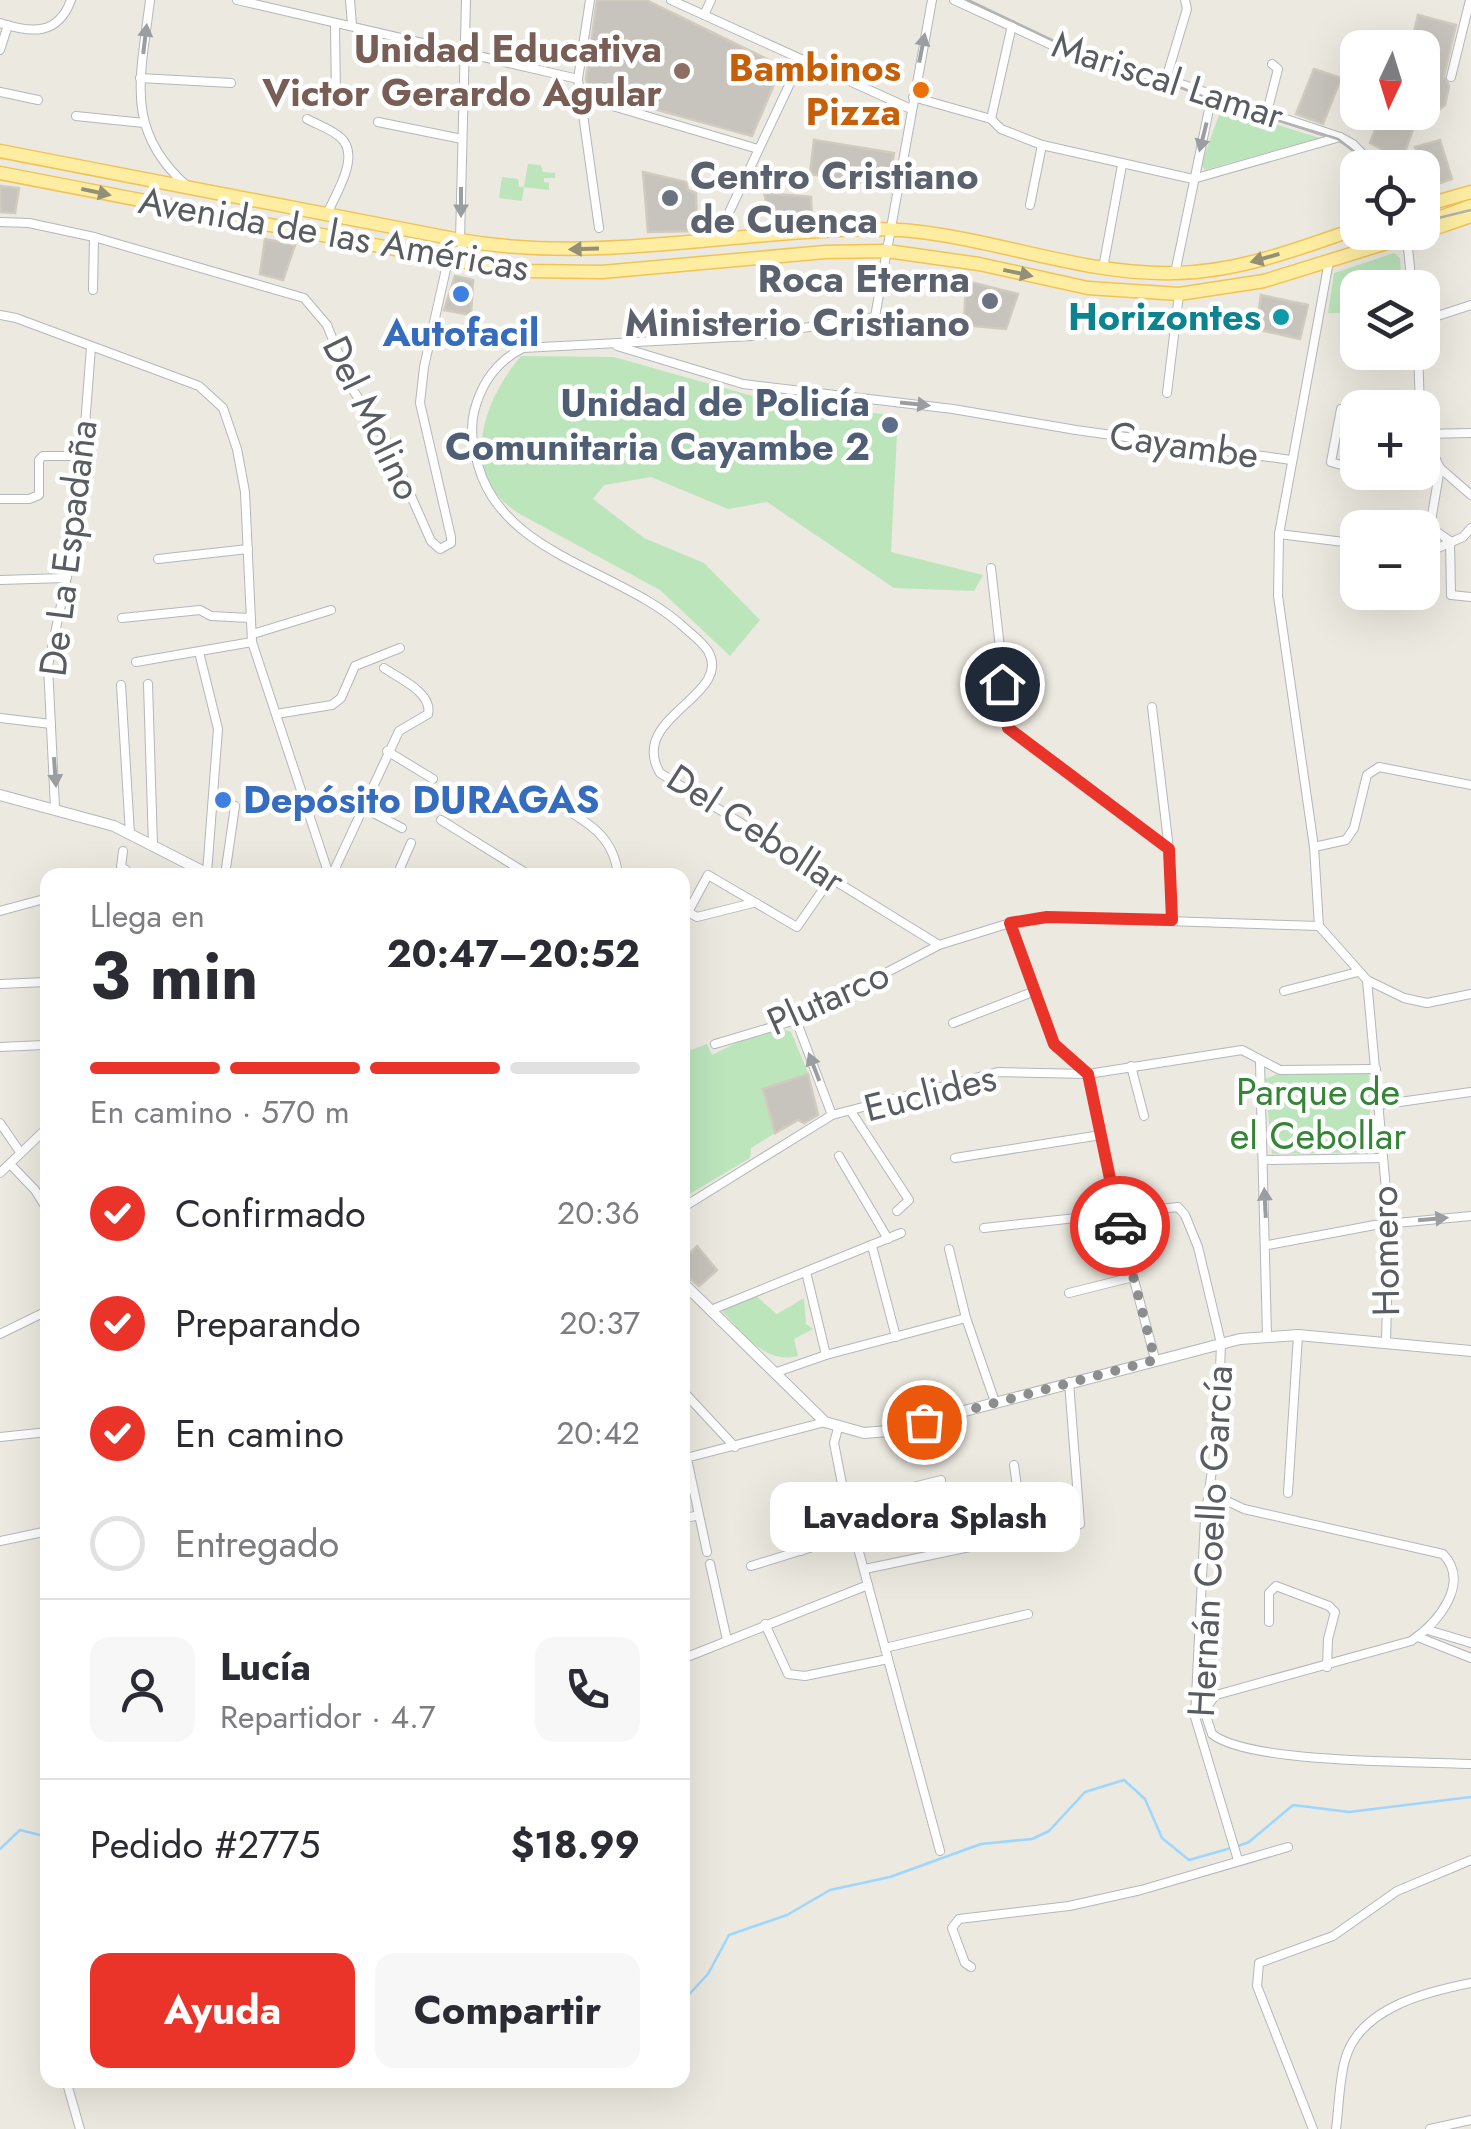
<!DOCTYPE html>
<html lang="es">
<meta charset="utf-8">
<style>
:root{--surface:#fff;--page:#f7f7f7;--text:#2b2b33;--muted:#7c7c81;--line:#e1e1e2;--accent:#ea3429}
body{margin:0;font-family:Jost,sans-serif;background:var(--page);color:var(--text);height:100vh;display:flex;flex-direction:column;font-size:38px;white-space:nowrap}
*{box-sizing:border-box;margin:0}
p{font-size:32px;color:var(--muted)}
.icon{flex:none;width:55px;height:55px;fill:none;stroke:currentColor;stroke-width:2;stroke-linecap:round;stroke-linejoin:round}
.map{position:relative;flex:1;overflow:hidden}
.panel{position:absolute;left:40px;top:868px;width:650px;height:1220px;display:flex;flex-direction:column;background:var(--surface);border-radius:20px;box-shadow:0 10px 40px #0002}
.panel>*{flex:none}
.needle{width:65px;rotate:184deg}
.controls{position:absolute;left:1340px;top:30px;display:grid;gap:20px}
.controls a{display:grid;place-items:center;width:100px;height:100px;border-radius:20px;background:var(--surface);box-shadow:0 10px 40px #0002;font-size:50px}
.pin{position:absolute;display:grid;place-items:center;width:85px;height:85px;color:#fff;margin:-42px;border:5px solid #fff;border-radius:50%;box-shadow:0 2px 10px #0007}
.courier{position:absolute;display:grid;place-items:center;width:100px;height:100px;margin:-50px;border:8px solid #ea3429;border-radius:50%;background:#fff;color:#222;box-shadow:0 2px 12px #0007}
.bubble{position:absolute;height:70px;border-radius:20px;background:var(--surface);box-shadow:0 10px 40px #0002;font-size:32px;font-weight:700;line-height:70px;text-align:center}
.summary em{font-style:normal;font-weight:700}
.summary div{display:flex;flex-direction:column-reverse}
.summary{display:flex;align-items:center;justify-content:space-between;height:170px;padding:0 50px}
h1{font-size:65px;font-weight:700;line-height:75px}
.bar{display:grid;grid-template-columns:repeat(4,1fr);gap:15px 10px;align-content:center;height:120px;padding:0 50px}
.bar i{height:12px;border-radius:8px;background:var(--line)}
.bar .active{background:var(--accent)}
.bar p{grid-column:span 4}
.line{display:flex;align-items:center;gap:25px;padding:0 50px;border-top:2px solid var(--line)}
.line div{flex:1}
.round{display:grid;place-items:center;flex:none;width:105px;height:105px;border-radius:20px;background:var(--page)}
ol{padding:0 50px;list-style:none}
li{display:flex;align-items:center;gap:30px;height:110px}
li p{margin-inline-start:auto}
li .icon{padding:10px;border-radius:50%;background:var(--accent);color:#fff;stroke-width:4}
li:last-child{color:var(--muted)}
li i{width:55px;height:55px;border:5px solid var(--line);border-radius:50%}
.primary-button{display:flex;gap:20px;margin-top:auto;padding:20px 50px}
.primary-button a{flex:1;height:115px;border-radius:20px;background:var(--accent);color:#fff;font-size:40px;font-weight:700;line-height:115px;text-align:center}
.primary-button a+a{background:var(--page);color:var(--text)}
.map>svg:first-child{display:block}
</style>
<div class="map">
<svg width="1471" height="2129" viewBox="0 0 1471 2129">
<rect width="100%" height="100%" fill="#ece9e0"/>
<g fill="#bce5bc">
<polygon points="1227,109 1320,138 1205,170 1201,165 1220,112"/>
<polygon points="528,164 541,165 543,172 555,173 555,178 544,178 544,182 549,183 549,190 524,187 522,201 499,198 502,177 518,179 519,187 524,187"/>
<polygon points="1394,253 1400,258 1402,287 1358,288 1357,313 1328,313 1334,273"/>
<path d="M521,356L614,357L770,401L882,414L897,434L891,552L983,575L974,591L894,588L767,502L728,509L651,477L604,485L593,499L644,538L704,563L760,620L730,656L660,590L518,513C458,474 482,402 521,356Z"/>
<polygon points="782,1029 791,1032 808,1073 763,1089 775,1133 751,1148 750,1158 683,1198 683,1053 707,1044 712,1055 750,1036"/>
<polygon points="1280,1073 1369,1073 1371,1152 1272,1154 1265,1079"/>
<path d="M756,1296L777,1314L804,1298L806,1324L813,1329L794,1339L798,1356C763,1365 742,1331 720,1309Z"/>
</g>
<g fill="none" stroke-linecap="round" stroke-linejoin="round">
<g stroke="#9dd6ff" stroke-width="2.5">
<polyline points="1238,1846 1249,1842 1293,1805 1349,1812 1471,1797"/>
<polyline points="0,1849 20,1830 48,1837"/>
<polyline points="682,2002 708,1974 729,1935 787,1915 830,1890 890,1877 981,1844 1032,1839 1049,1831 1085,1792 1124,1780 1145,1799 1162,1838 1189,1860 1231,1848"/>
</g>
</g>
<g fill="#c7c4bd" stroke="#d1cbbf" stroke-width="2.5">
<polygon points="597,0 646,0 777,64 781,68 752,136 589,91 586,79"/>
<polygon points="1418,15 1456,25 1444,76 1449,86 1445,105 1436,112 1422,106 1422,48 1410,48"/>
<polygon points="1314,69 1341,78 1323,124 1296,114"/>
<polygon points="1382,112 1399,112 1415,124 1402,160 1370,143"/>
<polygon points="814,140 894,153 888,187 810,174"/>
<polygon points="1440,140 1452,179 1432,186 1415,147"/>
<polygon points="643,172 686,182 688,190 696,193 697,231 648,232"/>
<polygon points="0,186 19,188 15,213 0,212"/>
<polygon points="764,193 811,197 812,221 771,223"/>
<polygon points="265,239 295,245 283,280 260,274"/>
<polygon points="455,276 473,280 471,315 444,310"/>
<polygon points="966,281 1018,294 1006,329 964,325"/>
<polygon points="1261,295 1308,305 1300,339 1256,329"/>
<polygon points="808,1074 818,1115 804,1123 798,1120 775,1133 763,1089"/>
<polygon points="682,1239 690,1253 697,1246 717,1270 699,1286 682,1272"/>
</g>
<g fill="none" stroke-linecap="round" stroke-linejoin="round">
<defs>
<g id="minor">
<path d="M150,0C141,76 123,130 187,186"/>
<polyline points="237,0 578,79"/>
<polyline points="350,0 352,25"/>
<polyline points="466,0 460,240 467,263"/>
<polyline points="590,0 578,79 599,228"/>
<polyline points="671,0 911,109"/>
<path d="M932,0L875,317L751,336L523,348C497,361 481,384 474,412C470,429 473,448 478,465C503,557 625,570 687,630C694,636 703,643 708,651C734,696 627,717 660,773L939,945L1010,923L1047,917L1319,926"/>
<polyline points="954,0 1080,58 1166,79 1340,137 1353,144 1376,168"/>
<polyline points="704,15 711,0"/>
<path d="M0,23C31,33 58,36 71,0"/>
<polyline points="335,24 336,99"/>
<polyline points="0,50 8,25"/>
<polyline points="1451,77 1470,0"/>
<polyline points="140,78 231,83"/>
<polyline points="1166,79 1187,9 1185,0"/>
<polyline points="0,92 38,100"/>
<polyline points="582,97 758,149"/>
<polyline points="913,97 991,119 1001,129 1042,145 1193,179 1340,137"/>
<polyline points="1267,112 1278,69 1272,64"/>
<polyline points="76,116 144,123"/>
<path d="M307,119C318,125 334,130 342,139C360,158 335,195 327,214"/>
<polyline points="991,119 1012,25"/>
<polyline points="378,122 462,139"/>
<polyline points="1030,205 1042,145"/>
<polyline points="725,221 801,60"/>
<polyline points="0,222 29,223 94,237 304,298 327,325 353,390 387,442 431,541 440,549 451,543 451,537 420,403 424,367 448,260"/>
<polyline points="1407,238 1412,288"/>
<polyline points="1329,261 1279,534 1278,596 1314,847 1319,926 1367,980 1404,998 1427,1003 1471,994"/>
<polyline points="1103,268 1122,165"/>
<polyline points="1175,273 1212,95"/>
<polyline points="93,290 94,237"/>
<polyline points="0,315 16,318 199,386 223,408 237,449 245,492 252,642 329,875"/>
<polyline points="1422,321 1471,305"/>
<polyline points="617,346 743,384 953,409 1076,430 1291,460"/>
<polyline points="1418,352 1420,408"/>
<polyline points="1167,393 1179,294"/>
<polyline points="1358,410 1341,409 1331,462 1358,470"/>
<polyline points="1422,431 1440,468 1471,495"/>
<polyline points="1423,434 1471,433"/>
<polyline points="1440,468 1430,527 1450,541 1451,595 1471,597"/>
<polyline points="1368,472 1399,479"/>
<polyline points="0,499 29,499 39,495 39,460 43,456 84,456"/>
<polyline points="1279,534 1352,543"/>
<polyline points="1422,555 1463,537 1471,528"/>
<polyline points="158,559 248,549"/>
<polyline points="991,568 1009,728 1169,849"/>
<polyline points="0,580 65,578"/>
<polyline points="122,618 200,610 211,616 250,618"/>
<polyline points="253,634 331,610"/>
<polyline points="199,652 218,729 207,873"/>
<polyline points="136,662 252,642"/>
<polyline points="148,684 153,846"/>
<polyline points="121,685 130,834"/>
<polyline points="1152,707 1169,849 1172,921"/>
<polyline points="276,714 332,705 341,698 355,666 400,648"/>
<polyline points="0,718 51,724"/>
<polyline points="387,751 433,779"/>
<path d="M560,806C591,824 614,838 618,875"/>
<polyline points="55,808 48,666 77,530 91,347"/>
<polyline points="364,808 402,828"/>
<polyline points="441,820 529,875"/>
<polyline points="1314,847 1346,840 1354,828 1367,775 1379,767 1471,785"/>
<polyline points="123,851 121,867 126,870"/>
<polyline points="225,875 235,806"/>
<path d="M332,875L399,731L428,714C433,693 400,679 384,668"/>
<polyline points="397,875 411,843"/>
<polyline points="753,903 697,917 688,912 708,875 797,927 831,878"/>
<polyline points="0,911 48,898"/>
<polyline points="1010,923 1054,1044 1088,1074 1116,1212 1155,1359"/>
<polyline points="45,938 48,1091"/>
<polyline points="1367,980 1389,1223 1386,1343"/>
<polyline points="0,984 46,982"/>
<polyline points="1284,991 1358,972"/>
<polyline points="796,1020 832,1115"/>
<polyline points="953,1023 1035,991"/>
<polyline points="715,1044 796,1020 939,945"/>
<polyline points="0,1047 44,1045"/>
<polyline points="1260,1062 1267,1335"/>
<polyline points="1131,1066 1144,1116"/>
<polyline points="1378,1105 1471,1092"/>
<polyline points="852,1113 909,1200 897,1211"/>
<polyline points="0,1123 20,1152"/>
<polyline points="839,1156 888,1239"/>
<polyline points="955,1158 1101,1135"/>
<polyline points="1263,1160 1383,1158"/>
<polyline points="10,1164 35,1190 48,1211"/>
<polyline points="0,1173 48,1127"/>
<polyline points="682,1208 832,1115 998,1072 1088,1074 1242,1050 1280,1070 1376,1069"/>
<polyline points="984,1228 1178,1207 1185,1215 1198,1247 1221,1343 1218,1428 1205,1519 1195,1717 1238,1860"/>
<polyline points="1268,1245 1375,1225 1471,1216"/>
<polyline points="872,1246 896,1337"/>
<polyline points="949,1249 966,1318 995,1402"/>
<polyline points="806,1272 826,1355"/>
<polyline points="1069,1293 1133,1277"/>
<polyline points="682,1300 689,1291"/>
<polyline points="711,1310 901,1233"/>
<polyline points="0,1334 47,1311"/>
<polyline points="777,1372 826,1355 966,1318"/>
<polyline points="682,1390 735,1447"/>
<polyline points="838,1428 834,1443 846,1504 940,1851"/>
<polyline points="0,1437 48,1432"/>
<polyline points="682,1459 825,1422"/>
<polyline points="687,1459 707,1552"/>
<polyline points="1014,1465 1024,1537"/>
<path d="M1210,1485L1225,1500L1244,1509L1443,1554C1471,1583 1438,1623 1411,1641L1216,1695L1204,1710L1212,1734C1249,1764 1418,1761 1471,1764"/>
<polyline points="785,1492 801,1551"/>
<polyline points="1288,1493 1298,1335"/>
<polyline points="846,1504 941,1480"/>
<polyline points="682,1519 699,1515"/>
<polyline points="0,1541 48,1531"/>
<polyline points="710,1564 727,1640"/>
<polyline points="751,1566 855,1534"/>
<polyline points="865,1569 1080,1524 1069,1382"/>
<polyline points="1269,1622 1269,1593 1276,1586 1329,1606 1335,1612 1328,1639 1327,1667"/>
<polyline points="765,1624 788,1674 805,1676 888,1659"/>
<polyline points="1428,1630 1471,1643"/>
<polyline points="1418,1637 1471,1658"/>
<polyline points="885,1648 1028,1614"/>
<polyline points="682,1659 868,1585"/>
<polyline points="971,1967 965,1963 952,1928 959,1919 1069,1906 1141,1890 1288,1847"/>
<polyline points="46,2008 48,2012"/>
<polyline points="66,2080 80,2129"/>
<polyline points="1313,2129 1257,1986 1259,1963 1333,1936 1397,1891 1471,1860"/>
<path d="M1336,2129C1339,2107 1339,2081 1345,2060C1359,2008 1426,1992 1471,1983"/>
<polyline points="1430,2129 1471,2120"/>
</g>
<g id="tertiary">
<polyline points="0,795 114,826 210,875"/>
<polyline points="682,1282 825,1422 864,1433 888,1431 1240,1339 1298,1335 1471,1351"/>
</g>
<g id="primary">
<path d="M0,151L460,240C596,264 732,231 868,229C972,227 1070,276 1175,273C1238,272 1298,249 1358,228"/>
<polyline points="0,173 452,260 527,271 602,272 825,252 887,251 979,264 1088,288 1179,294 1264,281 1422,232"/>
<polyline points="1422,206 1471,192"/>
<polyline points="1422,224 1471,206"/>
<polyline points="1439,227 1471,216"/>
</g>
</defs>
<use href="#minor" stroke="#b3b7bb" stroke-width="10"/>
<use href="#tertiary" stroke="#b3b7bb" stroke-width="12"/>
<use href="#primary" stroke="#f2c353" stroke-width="15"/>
<use href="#minor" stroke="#fff" stroke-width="8"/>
<use href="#tertiary" stroke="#fff" stroke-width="10"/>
<use href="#primary" stroke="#ffeea2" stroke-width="12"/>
<g stroke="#b2b3b3" stroke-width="2.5">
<polyline points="968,0 1083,55 1134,69 1212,100 1338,139 1356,153 1366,168"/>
<polyline points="1422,222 1471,210"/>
</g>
</g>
<defs><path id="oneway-solid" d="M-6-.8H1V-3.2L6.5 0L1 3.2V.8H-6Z" transform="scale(2.5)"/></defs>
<g fill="#9b9ea0">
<use href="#oneway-solid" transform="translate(145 39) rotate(-83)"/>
<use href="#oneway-solid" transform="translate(922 48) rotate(-79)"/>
<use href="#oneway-solid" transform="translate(1203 137) rotate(104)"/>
<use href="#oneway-solid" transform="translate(461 202) rotate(90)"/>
<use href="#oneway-solid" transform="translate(915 404) rotate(6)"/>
<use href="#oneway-solid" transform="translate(55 772) rotate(86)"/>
<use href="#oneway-solid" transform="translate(814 1067) rotate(-111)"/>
<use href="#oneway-solid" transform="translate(1265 1203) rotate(-93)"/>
<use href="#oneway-solid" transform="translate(1433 1219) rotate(-5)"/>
</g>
<g fill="#939078">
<use href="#oneway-solid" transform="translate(96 192) rotate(12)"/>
<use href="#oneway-solid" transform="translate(584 249) rotate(178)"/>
<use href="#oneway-solid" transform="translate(1265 258) rotate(164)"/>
<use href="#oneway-solid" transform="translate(1018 273) rotate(12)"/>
</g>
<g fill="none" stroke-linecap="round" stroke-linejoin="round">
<polyline stroke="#8c8e8d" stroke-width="10" stroke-dasharray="0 18" points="924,1422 1155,1360 1120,1226"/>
<polyline stroke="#ea3429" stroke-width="12" points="1002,684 1008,728 1169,849 1172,920 1047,917 1010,923 1054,1044 1088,1074 1120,1226"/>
</g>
<circle fill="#8d6e63" stroke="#fff" stroke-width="4" cx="682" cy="71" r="10"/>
<circle fill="#e8710a" stroke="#fff" stroke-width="4" cx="921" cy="90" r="10"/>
<g fill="#6b7280" stroke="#fff" stroke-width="4">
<circle cx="670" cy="198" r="10"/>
<circle cx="990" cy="301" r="10"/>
</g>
<g fill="#3f7fe0" stroke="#fff" stroke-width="4">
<circle cx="461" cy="294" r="10"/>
<circle cx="223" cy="800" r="10"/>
</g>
<circle fill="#0f9aa8" stroke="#fff" stroke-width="4" cx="1281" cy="317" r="10"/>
<circle fill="#5c6f8a" stroke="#fff" stroke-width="4" cx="890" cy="425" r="10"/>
<g text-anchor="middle" stroke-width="9" stroke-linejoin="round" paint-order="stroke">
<g font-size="38" font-weight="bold" fill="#785e54" stroke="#fff" text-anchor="end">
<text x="662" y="62">Unidad Educativa<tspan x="662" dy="44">Victor Gerardo Agular</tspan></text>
</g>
<g font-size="38" font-weight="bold" fill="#c56008" stroke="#fff" text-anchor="end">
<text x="901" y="81">Bambinos<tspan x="901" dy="44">Pizza</tspan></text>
</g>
<g font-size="38" fill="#595d61" stroke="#fff">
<text transform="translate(1168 80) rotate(18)" y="13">Mariscal Lamar</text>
<text transform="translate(334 234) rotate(10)" y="13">Avenida de las Américas</text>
<text transform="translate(372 418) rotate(64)" y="13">Del Molino</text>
<text transform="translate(1184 445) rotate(8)" y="13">Cayambe</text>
<text transform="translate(68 548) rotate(-83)" y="13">De La Espadaña</text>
<text transform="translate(756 829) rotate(33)" y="13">Del Cebollar</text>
<text transform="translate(828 998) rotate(-24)" y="13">Plutarco</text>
<text transform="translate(930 1093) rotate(-14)" y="13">Euclides</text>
<text transform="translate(1385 1251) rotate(-91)" y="13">Homero</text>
<text transform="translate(1210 1541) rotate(-87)" y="13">Hernán Coello García</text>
</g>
<g font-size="38" font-weight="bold" fill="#5b616d" stroke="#fff" text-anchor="start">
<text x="690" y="189">Centro Cristiano<tspan x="690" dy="44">de Cuenca</tspan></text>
<text x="970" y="292" text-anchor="end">Roca Eterna<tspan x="970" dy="44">Ministerio Cristiano</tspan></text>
</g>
<g font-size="38" font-weight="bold" fill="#0d838f" stroke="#fff" text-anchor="end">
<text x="1261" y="330">Horizontes</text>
</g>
<g font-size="38" font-weight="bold" fill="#366cbe" stroke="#fff">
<text x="461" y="346">Autofacil</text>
<text x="243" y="813" text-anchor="start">Depósito DURAGAS</text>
</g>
<g font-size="38" font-weight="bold" fill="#4e5e75" stroke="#fff" text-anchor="end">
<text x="870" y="416">Unidad de Policía<tspan x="870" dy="44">Comunitaria Cayambe 2</tspan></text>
</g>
<g font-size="38" fill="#348536" stroke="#fff">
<text x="1318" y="1105">Parque de<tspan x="1318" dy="44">el Cebollar</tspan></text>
</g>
</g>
</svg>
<div class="controls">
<a><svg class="needle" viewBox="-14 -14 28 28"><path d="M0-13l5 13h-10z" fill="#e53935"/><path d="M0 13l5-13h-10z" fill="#7c7c81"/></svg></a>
<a><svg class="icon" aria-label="locate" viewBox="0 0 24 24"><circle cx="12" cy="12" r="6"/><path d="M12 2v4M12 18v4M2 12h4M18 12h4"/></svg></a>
<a><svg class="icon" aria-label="layers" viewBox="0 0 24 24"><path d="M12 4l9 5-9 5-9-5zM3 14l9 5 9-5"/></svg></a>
<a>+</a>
<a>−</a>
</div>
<div class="pin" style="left:924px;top:1422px;background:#ea580c"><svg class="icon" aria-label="bag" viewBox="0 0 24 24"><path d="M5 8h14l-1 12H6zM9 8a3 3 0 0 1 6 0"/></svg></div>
<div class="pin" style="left:1002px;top:684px;background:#1f2937"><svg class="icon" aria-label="home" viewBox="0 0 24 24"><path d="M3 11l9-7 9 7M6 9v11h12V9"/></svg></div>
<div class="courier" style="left:1120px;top:1226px"><svg class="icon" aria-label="car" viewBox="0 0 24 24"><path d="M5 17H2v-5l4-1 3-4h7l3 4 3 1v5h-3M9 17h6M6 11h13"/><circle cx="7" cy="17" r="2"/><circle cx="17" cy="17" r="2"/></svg></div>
<div class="bubble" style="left:770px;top:1482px;width:310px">Lavadora Splash</div>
<section class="panel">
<div class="summary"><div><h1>3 min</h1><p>Llega en</p></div><em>20:47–20:52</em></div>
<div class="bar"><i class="active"></i><i class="active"></i><i class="active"></i><i></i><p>En camino · 570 m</p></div>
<ol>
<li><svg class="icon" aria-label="check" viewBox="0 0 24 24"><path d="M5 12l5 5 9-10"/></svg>Confirmado<p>20:36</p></li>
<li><svg class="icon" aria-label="check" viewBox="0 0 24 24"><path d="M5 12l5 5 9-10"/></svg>Preparando<p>20:37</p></li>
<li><svg class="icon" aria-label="check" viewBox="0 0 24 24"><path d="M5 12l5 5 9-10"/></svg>En camino<p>20:42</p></li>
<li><i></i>Entregado</li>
</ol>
<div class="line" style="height:180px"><a class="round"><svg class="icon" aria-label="person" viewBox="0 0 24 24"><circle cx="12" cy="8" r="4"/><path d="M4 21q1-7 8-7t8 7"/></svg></a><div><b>Lucía</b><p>Repartidor · 4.7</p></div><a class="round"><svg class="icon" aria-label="phone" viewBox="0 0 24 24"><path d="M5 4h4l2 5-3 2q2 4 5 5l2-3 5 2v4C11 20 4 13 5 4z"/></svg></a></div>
<div class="line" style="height:130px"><div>Pedido #2775</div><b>$18.99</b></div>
<div class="primary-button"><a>Ayuda</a><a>Compartir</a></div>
</section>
</div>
